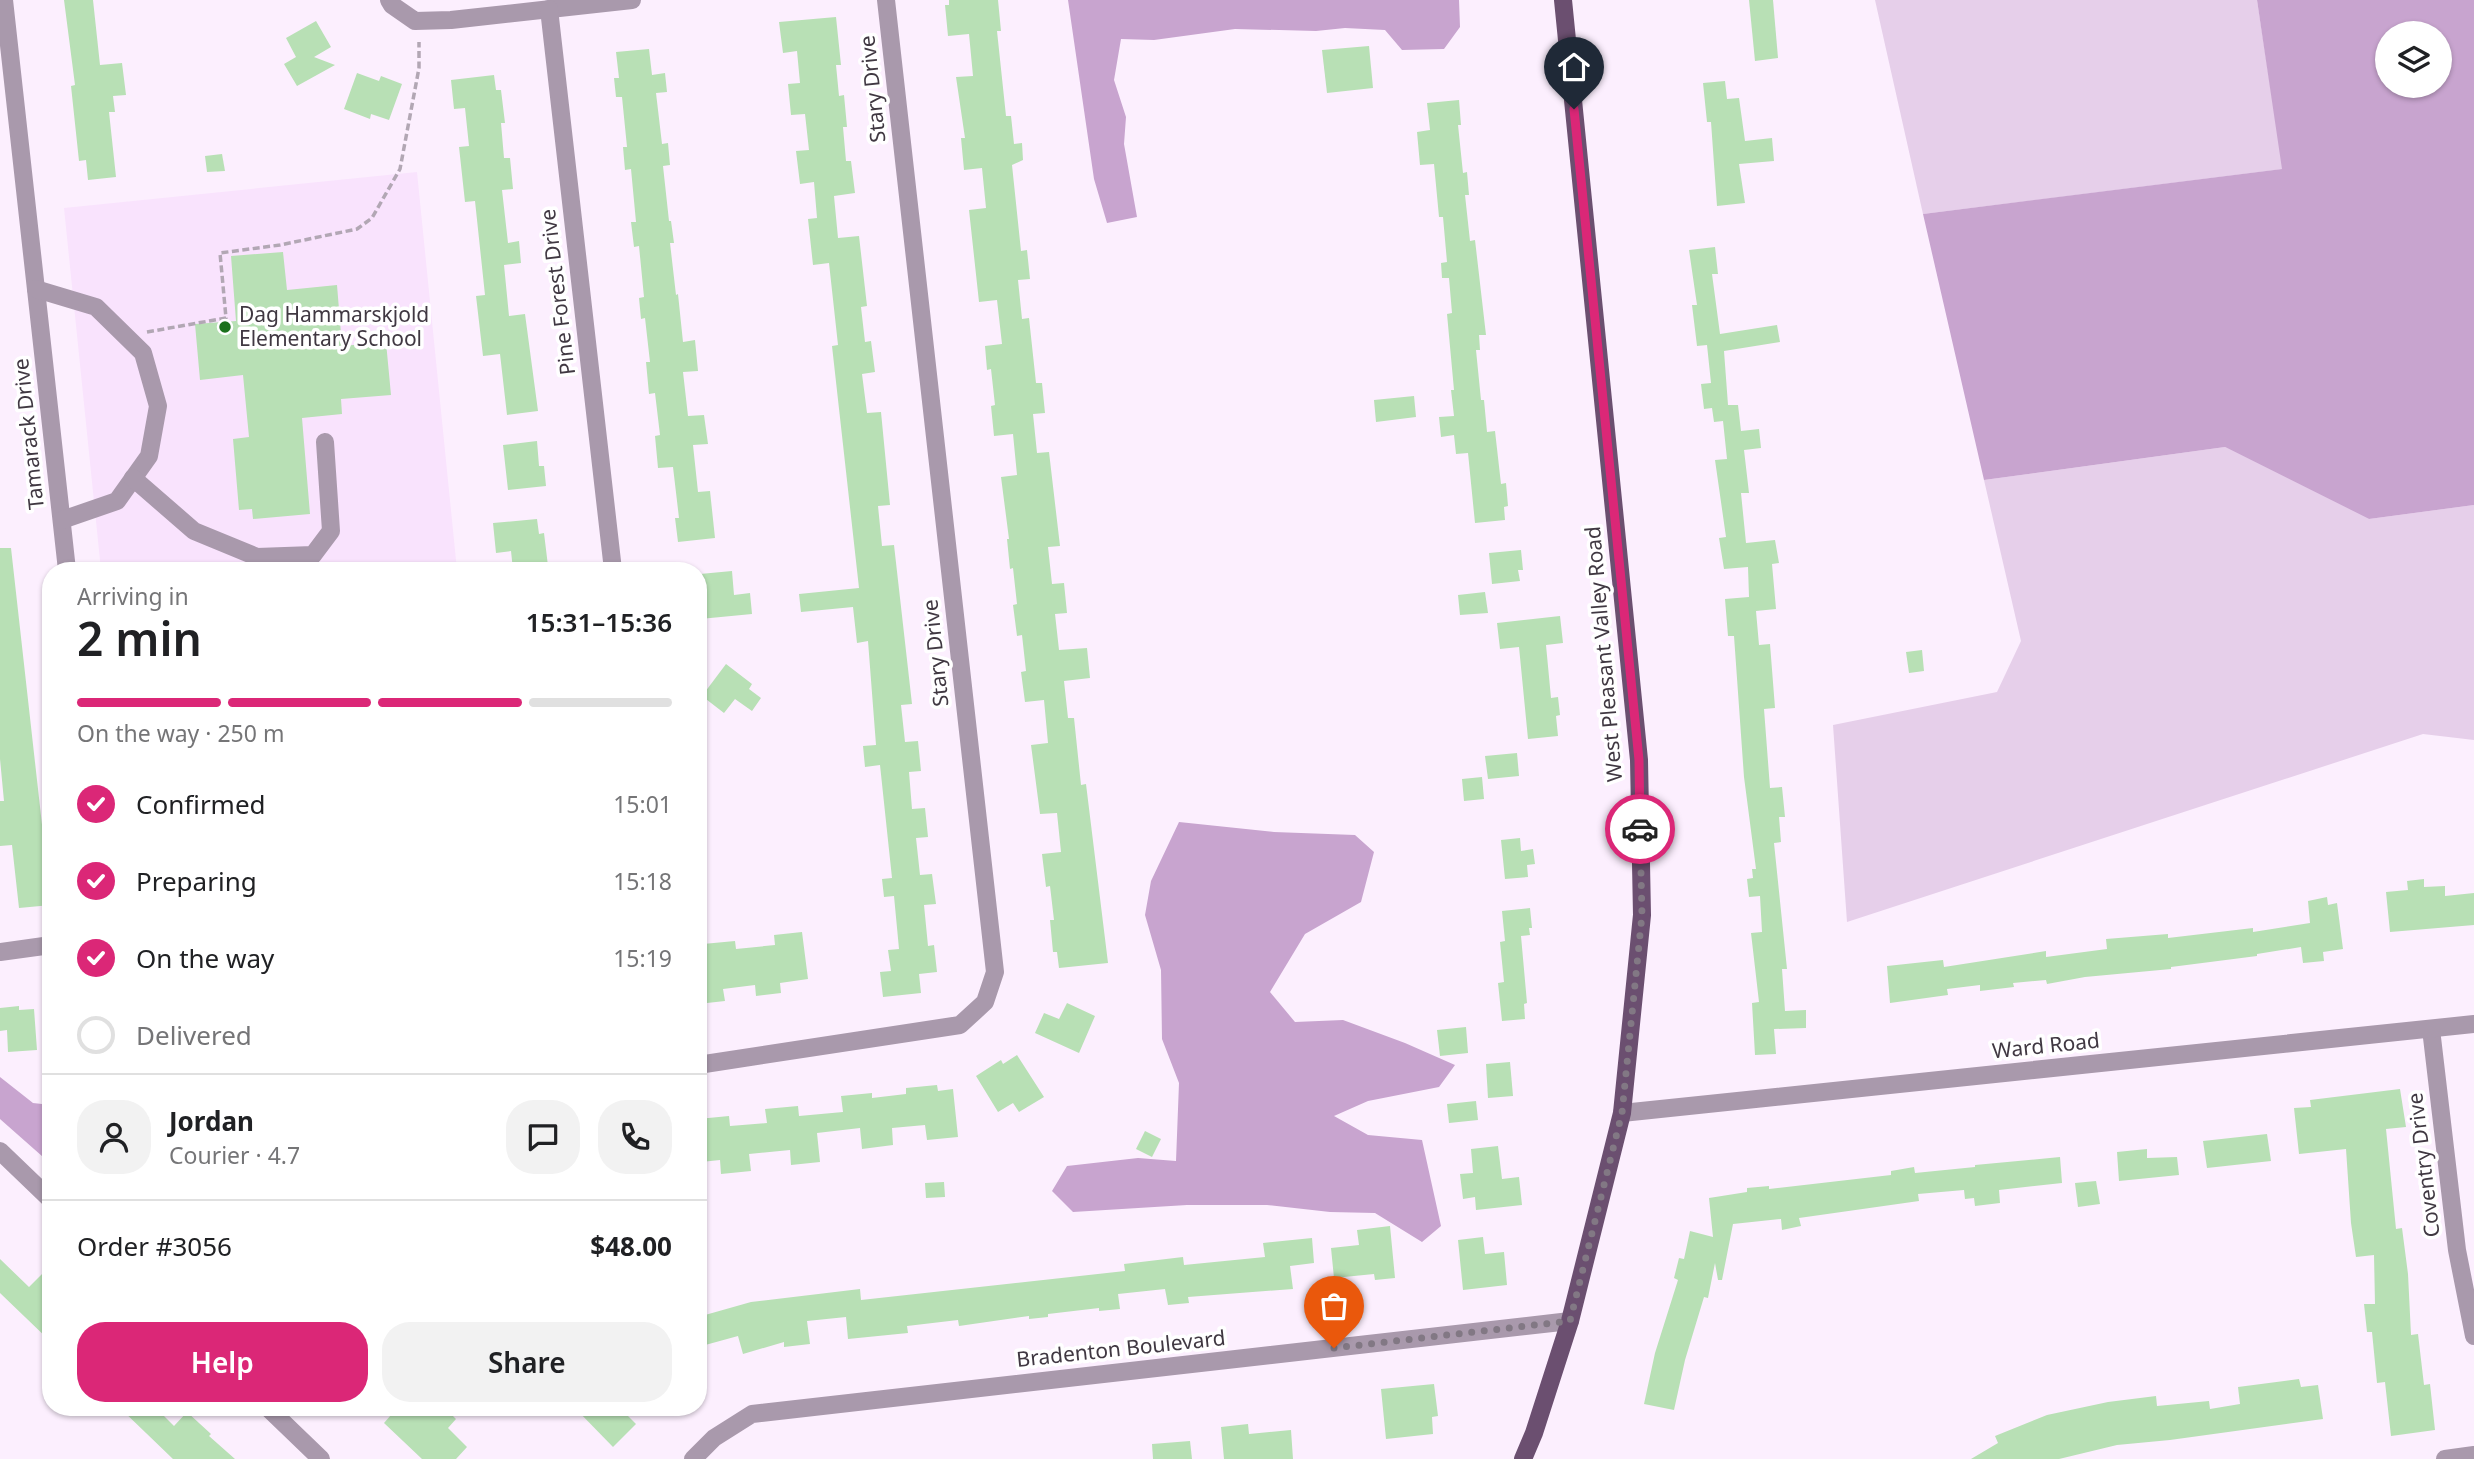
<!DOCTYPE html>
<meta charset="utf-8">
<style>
:root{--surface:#fff;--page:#f2f2f2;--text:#202124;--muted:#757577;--line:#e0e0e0;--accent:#db2777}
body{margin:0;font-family:"Noto Sans",sans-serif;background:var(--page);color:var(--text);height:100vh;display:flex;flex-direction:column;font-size:26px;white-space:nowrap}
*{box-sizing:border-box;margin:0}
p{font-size:23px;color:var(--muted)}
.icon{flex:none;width:38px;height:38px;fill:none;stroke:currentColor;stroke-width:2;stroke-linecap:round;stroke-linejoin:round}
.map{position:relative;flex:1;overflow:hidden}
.side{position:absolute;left:42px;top:562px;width:665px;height:854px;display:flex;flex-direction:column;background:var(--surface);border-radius:28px;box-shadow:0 2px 5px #0004}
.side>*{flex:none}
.buttons{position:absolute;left:2375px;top:21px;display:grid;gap:14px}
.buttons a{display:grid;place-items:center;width:77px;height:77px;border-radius:50%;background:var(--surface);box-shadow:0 2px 5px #0004;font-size:35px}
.pin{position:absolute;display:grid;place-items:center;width:60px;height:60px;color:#fff;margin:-72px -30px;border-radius:50% 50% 50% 0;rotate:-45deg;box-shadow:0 0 7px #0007}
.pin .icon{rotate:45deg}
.courier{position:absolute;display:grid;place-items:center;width:70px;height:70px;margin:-35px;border:5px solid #db2777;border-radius:50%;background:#fff;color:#222;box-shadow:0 2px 9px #0007}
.summary em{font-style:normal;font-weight:600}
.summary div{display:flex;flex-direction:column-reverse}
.summary{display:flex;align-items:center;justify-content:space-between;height:119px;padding:0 35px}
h1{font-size:46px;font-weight:600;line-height:52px}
.bar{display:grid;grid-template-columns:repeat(4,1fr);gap:10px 7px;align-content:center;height:84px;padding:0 35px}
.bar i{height:9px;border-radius:5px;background:var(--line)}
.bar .on{background:var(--accent)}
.bar p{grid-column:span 4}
.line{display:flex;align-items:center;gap:18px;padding:0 35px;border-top:2px solid var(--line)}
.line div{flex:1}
.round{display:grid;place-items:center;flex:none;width:74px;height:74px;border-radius:28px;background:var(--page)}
ol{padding:0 35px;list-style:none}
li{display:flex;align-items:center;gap:21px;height:77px}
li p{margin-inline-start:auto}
li .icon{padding:7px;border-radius:50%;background:var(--accent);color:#fff;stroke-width:4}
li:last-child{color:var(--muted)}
li i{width:38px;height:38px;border:4px solid var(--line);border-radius:50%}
.action{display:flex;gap:14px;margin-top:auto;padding:14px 35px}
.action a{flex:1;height:80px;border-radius:28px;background:var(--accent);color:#fff;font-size:28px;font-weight:600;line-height:80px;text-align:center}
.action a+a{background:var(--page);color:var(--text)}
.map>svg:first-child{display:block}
</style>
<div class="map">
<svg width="2474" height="1459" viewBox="0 0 2474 1459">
<rect width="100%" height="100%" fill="#fceffe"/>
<polygon fill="#f9e3fd" points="417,172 457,570 101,570 64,208"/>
<g fill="#e6cfea">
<polygon points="1875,0 2257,0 2283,169 1923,214"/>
<polygon points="2225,447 2369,519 2474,505 2474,740 2423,734 1847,922 1833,725 1997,692 2021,641 1984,480"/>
</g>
<g fill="#c8a4cf" fill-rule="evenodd">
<polygon points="1068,0 1459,0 1460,27 1444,49 1402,50 1385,30 1345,28 1316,31 1235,29 1154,40 1121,39 1114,80 1126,117 1124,144 1137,217 1107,223 1094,179"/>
<path d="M2257,0H2474V505L2369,519L2225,447L1984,480L1923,214L2282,169ZM2440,33V86H2387V33Z"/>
<polygon points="1179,822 1274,832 1355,835 1374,852 1361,902 1305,934 1270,992 1295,1022 1343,1020 1405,1043 1455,1065 1439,1087 1368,1101 1334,1116 1368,1135 1422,1140 1441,1226 1422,1242 1375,1213 1330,1212 1267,1205 1187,1205 1073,1212 1052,1191 1067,1166 1138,1158 1176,1161 1179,1083 1162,1039 1161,970 1145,915 1151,881"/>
<polygon points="0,1077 33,1103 51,1105 51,1164 0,1119"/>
</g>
<g fill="#b8e0b5">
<polygon points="64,0 93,0 100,65 122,63 126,95 113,96 115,112 109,112 116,177 88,180 86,160 79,161 71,86 75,85"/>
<polygon points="949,0 998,0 1001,31 997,31 1006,116 1011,116 1014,144 1022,143 1023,160 1012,165 1021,251 1027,250 1030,279 1018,280 1022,319 1029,318 1036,383 1042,383 1045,413 1033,414 1037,453 1049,452 1060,546 1048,547 1052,584 1064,583 1067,613 1055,614 1059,650 1087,648 1090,678 1064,681 1068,718 1074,718 1081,785 1086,784 1108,963 1059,968 1057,952 1053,952 1050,920 1054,920 1050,886 1046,887 1042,854 1061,852 1057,813 1040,814 1031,745 1048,743 1044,700 1025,702 1021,672 1026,671 1022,635 1017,636 1013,605 1017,604 1013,568 1010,569 1007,539 1009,539 1001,477 1017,475 1013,434 994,436 991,406 995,405 991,369 987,370 985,346 1002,344 997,300 979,302 969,210 986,208 982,168 964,170 961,138 965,138 956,77 973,76 969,34 948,36 945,5 949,5"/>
<polygon points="1749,0 1773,0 1778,58 1755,61"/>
<polygon points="836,17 841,65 836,65 839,96 844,95 847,127 843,127 846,161 851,161 855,193 834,196 838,238 859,236 867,306 861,307 865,342 871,341 875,372 862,374 867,413 881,412 890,505 878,506 882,546 894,545 912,704 901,705 905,742 918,741 921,771 909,772 912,809 925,808 928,837 916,838 920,875 932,874 936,904 924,905 928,946 934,945 937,972 919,974 921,993 883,997 880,972 891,971 888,950 899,949 894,896 884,897 882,879 892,878 880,765 865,767 863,746 876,745 868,641 857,643 853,607 801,612 799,594 859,588 832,346 838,345 829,263 813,265 808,219 817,218 814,182 800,184 796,151 809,150 805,114 791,115 788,84 800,83 797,51 783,53 779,22"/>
<polygon points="316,21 331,47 314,57 335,65 297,86 284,64 296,57 286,38"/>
<polygon points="1369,46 1373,88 1327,93 1322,50"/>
<polygon points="649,49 652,75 665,73 667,92 656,93 662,144 668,143 670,165 663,166 669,221 671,221 674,243 670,243 676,295 678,294 683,342 695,340 698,371 683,372 688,416 704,415 708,444 693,445 698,492 710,491 715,538 678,542 675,518 679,518 673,467 658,468 655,436 660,435 655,393 649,394 646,362 650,362 645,318 641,319 639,298 644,297 639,246 634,247 631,222 636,222 631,169 625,170 623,147 627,147 622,97 616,97 614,78 619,78 616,52"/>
<polygon points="357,73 379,81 381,76 402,84 389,120 371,114 370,119 344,109"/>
<polygon points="494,75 496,90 501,90 505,123 501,123 504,158 510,158 513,189 502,190 508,243 519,241 521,263 504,265 509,316 525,314 538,411 507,415 500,354 483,356 476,296 485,295 475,201 465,202 459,147 469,146 465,108 454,109 451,80"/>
<polygon points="1725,81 1727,99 1739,98 1745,141 1772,138 1774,161 1739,164 1745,203 1717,206 1711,122 1707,122 1703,83"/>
<polygon points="1459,100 1461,125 1458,125 1463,173 1467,172 1469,195 1465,195 1470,241 1475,240 1486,335 1479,335 1480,350 1476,350 1481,400 1484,400 1487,432 1495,431 1501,484 1506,483 1508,506 1504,507 1505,520 1475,523 1468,453 1456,454 1454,435 1441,437 1439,417 1454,416 1451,390 1454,390 1447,314 1452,313 1449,278 1442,278 1441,263 1447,262 1443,217 1439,217 1434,164 1420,165 1417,132 1430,130 1427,103"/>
<polygon points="222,154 225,171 207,172 205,156"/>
<polygon points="1715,247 1718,274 1712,274 1720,334 1777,325 1780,342 1724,351 1728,405 1738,405 1741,431 1759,429 1761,448 1744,450 1749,493 1741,493 1746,543 1775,540 1779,563 1772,564 1776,609 1756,611 1759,645 1770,644 1775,708 1764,709 1770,788 1782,787 1785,817 1779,817 1781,842 1774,843 1787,969 1782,969 1785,1011 1806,1010 1806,1028 1774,1029 1776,1054 1755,1055 1752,1003 1759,1002 1751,933 1762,932 1760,896 1749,897 1747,879 1753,878 1752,869 1756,869 1744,777 1734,636 1728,636 1725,599 1749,597 1748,567 1724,569 1719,538 1726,537 1715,460 1727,459 1723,421 1714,422 1712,408 1704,409 1701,384 1711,383 1707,345 1697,346 1692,305 1697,305 1689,250"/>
<polygon points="283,252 287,290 337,285 342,346 386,342 391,395 341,399 342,414 302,418 310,514 253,519 252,509 239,510 233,439 249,437 243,375 200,380 195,324 236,321 231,256"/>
<polygon points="1414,396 1416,417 1376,422 1374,400"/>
<polygon points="537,441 539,466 544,466 546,486 508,490 503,445"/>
<polygon points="537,519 539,534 544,533 548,566 513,570 511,551 496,553 493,523"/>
<polygon points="0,548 11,548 51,905 19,908 12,845 0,846 0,801 4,801 0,759"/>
<polygon points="1521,550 1523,570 1518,570 1520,581 1492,584 1489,553"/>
<polygon points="732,571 734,595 750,593 752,614 700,619 698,598 702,597 700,574"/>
<polygon points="1485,592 1488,613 1460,615 1458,595"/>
<polygon points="1560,616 1563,643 1546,645 1551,698 1558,697 1560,715 1556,716 1558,736 1528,739 1519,647 1500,649 1497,623"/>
<polygon points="1922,650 1924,671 1909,673 1906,652"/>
<polygon points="726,664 752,684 749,689 761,698 752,711 735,699 724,713 702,696"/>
<polygon points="1517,753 1519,776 1488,779 1485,756"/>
<polygon points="1482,777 1484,799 1464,801 1462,779"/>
<polygon points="1520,838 1521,851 1533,849 1535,864 1527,865 1528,877 1505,879 1501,840"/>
<polygon points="2424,879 2424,887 2445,886 2445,896 2474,893 2474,925 2390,932 2386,892 2408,890 2407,881"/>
<polygon points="2327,897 2328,905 2337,903 2343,949 2323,952 2324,961 2303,963 2301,947 2257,954 2257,956 2171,967 2171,969 2085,977 2047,984 2046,980 2013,983 2014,987 1980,991 1980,985 1947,989 1948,995 1890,1003 1887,966 1943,960 1944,967 2046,951 2046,957 2107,949 2106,939 2168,934 2168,938 2253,928 2253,932 2310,923 2308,901"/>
<polygon points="1530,908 1532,928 1529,928 1530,935 1521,936 1527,1003 1524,1004 1525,1019 1502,1021 1498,983 1504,982 1500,942 1505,941 1502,911"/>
<polygon points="802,932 808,979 780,983 781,993 756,996 755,985 723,989 725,1001 698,1004 698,961 704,960 703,944 735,941 736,949 775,945 774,935"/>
<polygon points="1067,1003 1095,1016 1079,1053 1035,1033 1044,1013 1059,1019"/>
<polygon points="19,1006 19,1010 34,1009 37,1050 8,1052 7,1030 0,1031 0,1008"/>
<polygon points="1466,1027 1468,1053 1440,1056 1437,1030"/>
<polygon points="1017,1055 1044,1097 1019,1112 1013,1103 998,1112 976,1076 1001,1060 1003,1064"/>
<polygon points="1510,1062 1513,1096 1488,1098 1486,1064"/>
<polygon points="937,1085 938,1091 953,1089 958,1137 927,1140 925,1125 892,1128 893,1145 862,1149 860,1128 817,1133 820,1162 791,1165 790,1150 749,1154 751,1171 721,1174 720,1160 701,1162 698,1119 729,1116 730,1126 767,1123 765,1109 798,1106 799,1116 843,1112 841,1096 872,1093 872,1098 906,1094 906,1088"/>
<polygon points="2400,1089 2406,1127 2386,1129 2396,1229 2402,1228 2408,1274 2411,1335 2418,1334 2424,1385 2430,1384 2435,1430 2391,1436 2385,1382 2377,1383 2372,1332 2367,1332 2364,1304 2375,1304 2374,1255 2356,1257 2351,1223 2346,1149 2299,1154 2294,1108 2311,1107 2310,1100"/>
<polygon points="1476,1101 1478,1120 1449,1123 1447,1104"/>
<polygon points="1145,1131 1161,1139 1152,1157 1136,1149"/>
<polygon points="2267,1134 2271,1161 2207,1168 2203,1141"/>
<polygon points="1498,1146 1502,1179 1519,1177 1522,1205 1476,1210 1475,1197 1463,1199 1460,1174 1473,1173 1471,1149"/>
<polygon points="2147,1149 2147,1158 2177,1157 2179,1175 2119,1181 2117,1152"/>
<polygon points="2060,1157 2062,1183 1999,1190 2000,1203 1975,1206 1974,1198 1965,1199 1964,1190 1918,1194 1919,1201 1799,1218 1801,1226 1782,1230 1781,1219 1733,1224 1722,1280 1718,1280 1715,1263 1708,1298 1704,1297 1685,1360 1674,1410 1644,1404 1655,1353 1678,1280 1674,1278 1679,1258 1684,1259 1690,1231 1713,1237 1709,1198 1747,1192 1747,1188 1769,1186 1769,1189 1891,1175 1891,1171 1914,1167 1915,1173 1975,1167 1975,1165"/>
<polygon points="2096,1181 2100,1204 2078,1207 2075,1183"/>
<polygon points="944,1182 945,1197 926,1198 925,1183"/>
<polygon points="1390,1226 1395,1278 1375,1280 1374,1274 1334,1278 1331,1248 1359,1245 1357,1230"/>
<polygon points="1483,1237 1485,1254 1504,1252 1507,1285 1463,1290 1458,1240"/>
<polygon points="1312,1238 1314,1263 1290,1266 1293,1289 1188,1297 1189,1303 1168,1305 1165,1289 1118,1294 1120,1309 1099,1311 1099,1308 1048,1314 1048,1317 1029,1319 1029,1316 959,1326 958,1320 907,1326 908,1333 848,1339 846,1317 807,1321 810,1344 784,1347 784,1342 743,1354 738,1336 698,1347 698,1317 751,1302 860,1289 861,1300 1125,1271 1124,1264 1183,1257 1184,1265 1265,1257 1263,1243"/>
<polygon points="0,1259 29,1287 43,1273 51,1281 51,1342 0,1293"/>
<polygon points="2299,1379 2301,1387 2318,1385 2323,1419 2170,1440 2117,1445 2059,1459 1971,1459 1998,1443 1995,1436 2047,1415 2108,1402 2156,1396 2157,1406 2209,1401 2210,1409 2240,1404 2238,1387"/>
<polygon points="1434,1384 1438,1416 1432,1417 1433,1434 1386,1439 1381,1389"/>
<polygon points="119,1407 155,1407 174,1426 187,1412 211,1434 209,1436 235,1459 173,1459"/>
<polygon points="398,1407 444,1407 456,1419 448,1428 467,1447 456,1459 422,1459 384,1423"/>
<polygon points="574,1407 619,1407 636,1424 613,1447"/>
<polygon points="1248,1424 1249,1434 1291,1430 1293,1459 1224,1459 1221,1427"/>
<polygon points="1190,1441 1192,1459 1153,1459 1152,1444"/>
</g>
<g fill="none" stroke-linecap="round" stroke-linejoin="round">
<polyline stroke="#b2a7b4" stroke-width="3.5" stroke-dasharray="7 3.5" stroke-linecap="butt" points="147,332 226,318 220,253 280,245 357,229 372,218 400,169 419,68 419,42"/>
<g stroke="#a999ac" stroke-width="18">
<polyline points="4,0 67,570"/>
<polyline points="389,0 392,5 415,21 451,20 632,0"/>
<polyline points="549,9 613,570"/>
<polyline points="36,289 96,307 143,353 158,406 149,456 117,501 62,520"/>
<polyline points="133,478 194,531 257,557 313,555 331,531 325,442"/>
<polyline points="0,952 51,945"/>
<polyline points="2431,1029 2457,1250 2474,1336"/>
<polyline points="698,1065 960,1025 985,1002 995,972 886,0"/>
<polyline points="1622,1113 2474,1024"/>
<polyline points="0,1151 51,1200"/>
<polyline points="267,1407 321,1459"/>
<polyline points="693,1459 714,1438 752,1414 1570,1321"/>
<polyline points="2445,1459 2474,1455"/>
</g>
<polyline stroke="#6b4f70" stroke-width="18" points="1523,1459 1534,1433 1570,1321 1622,1113 1642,915 1639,760 1563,0"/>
</g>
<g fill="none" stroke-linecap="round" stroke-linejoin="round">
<polyline stroke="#827884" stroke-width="7" stroke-dasharray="0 12.6" points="1334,1348 1570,1321 1622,1113 1642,915 1640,829"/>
<polyline stroke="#db2777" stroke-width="9" points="1574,109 1639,760 1640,829"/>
</g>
<circle fill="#1b711c" stroke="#fff" stroke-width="2.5" cx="225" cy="327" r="7"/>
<g text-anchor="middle" stroke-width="7" stroke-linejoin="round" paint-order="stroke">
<g font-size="21" fill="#403842" stroke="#fff">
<text transform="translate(873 89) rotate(-96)" y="7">Stary Drive</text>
<text transform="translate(558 292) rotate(-97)" y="7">Pine Forest Drive</text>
<text transform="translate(29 434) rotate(-96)" y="7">Tamarack Drive</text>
<text transform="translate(936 653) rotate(-96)" y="7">Stary Drive</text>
<text transform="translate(1604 654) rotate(-95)" y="7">West Pleasant Valley Road</text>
<text transform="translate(2046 1046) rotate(-6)" y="7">Ward Road</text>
<text transform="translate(2424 1165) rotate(-97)" y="7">Coventry Drive</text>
<text transform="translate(1121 1349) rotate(-6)" y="7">Bradenton Boulevard</text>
</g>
<g font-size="21" fill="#403842" stroke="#fff" text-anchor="start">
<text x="239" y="322">Dag Hammarskjold<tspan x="239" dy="24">Elementary School</tspan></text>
</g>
</g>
</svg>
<div class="buttons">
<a><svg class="icon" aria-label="layers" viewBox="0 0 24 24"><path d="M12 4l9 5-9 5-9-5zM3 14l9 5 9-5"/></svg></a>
</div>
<div class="pin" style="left:1334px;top:1348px;background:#ea580c"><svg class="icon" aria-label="bag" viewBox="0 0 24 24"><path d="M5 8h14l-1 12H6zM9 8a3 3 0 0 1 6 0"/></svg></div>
<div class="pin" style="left:1574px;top:109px;background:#1f2937"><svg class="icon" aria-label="home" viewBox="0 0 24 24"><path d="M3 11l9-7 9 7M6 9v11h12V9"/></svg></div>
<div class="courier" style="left:1640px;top:829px"><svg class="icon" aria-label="car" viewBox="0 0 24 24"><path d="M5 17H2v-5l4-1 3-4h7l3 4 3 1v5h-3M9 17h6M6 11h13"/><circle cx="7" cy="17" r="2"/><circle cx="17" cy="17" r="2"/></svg></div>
<section class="side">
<div class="summary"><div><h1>2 min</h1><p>Arriving in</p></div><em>15:31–15:36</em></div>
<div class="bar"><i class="on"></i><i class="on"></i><i class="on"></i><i></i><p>On the way · 250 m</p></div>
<ol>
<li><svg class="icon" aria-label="check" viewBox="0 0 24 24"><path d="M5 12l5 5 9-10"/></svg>Confirmed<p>15:01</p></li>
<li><svg class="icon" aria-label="check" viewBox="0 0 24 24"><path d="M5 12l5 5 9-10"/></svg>Preparing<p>15:18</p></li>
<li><svg class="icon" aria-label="check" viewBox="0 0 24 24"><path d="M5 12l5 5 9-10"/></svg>On the way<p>15:19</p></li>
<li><i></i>Delivered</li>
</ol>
<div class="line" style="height:126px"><a class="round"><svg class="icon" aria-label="person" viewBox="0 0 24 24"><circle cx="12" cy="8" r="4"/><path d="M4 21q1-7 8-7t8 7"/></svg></a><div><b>Jordan</b><p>Courier · 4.7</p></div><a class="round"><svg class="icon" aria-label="chat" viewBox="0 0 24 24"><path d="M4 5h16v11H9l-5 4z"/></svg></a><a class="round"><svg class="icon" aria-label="phone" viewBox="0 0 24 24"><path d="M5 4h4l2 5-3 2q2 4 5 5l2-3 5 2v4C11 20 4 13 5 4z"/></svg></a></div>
<div class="line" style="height:91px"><div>Order #3056</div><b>$48.00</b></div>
<div class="action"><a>Help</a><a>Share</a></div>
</section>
</div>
